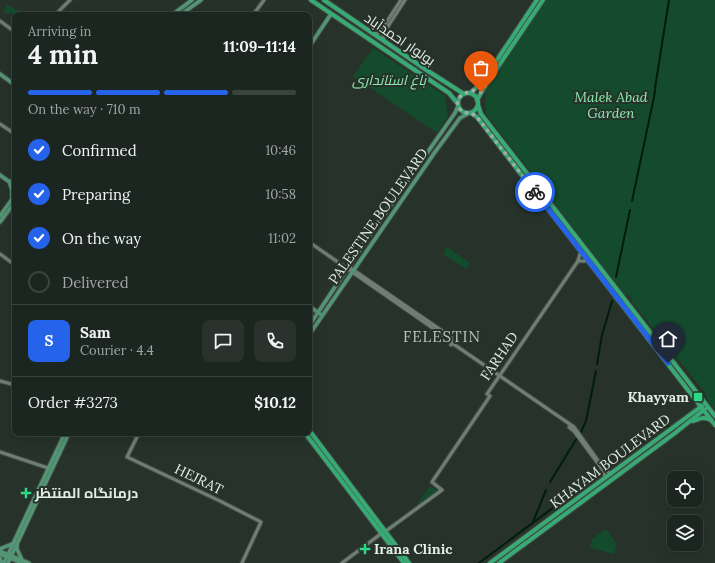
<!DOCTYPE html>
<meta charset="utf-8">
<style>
:root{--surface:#1c2620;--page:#29322d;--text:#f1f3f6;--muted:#a0a5a5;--line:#3a433e;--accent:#2563eb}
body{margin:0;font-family:Lora,Cairo,serif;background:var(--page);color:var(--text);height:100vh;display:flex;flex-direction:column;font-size:15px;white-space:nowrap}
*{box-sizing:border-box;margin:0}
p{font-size:13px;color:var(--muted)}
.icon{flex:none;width:22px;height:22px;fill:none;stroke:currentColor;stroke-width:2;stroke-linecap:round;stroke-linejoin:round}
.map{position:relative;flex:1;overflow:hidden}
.side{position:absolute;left:12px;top:12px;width:300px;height:424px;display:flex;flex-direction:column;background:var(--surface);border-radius:8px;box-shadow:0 4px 16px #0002,0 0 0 1px var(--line)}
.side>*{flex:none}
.tools{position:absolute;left:667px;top:471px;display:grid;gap:8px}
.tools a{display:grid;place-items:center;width:36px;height:36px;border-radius:8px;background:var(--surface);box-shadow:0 4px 16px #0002,0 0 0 1px var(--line);font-size:20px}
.pin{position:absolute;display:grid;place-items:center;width:34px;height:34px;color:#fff;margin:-41px -17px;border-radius:50% 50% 50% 0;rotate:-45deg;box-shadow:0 0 4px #0007}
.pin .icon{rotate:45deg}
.courier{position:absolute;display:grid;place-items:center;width:40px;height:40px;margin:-20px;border:3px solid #2563eb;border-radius:50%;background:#fff;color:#222;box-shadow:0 1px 5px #0007}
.summary em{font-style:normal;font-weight:800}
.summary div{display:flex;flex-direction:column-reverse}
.summary{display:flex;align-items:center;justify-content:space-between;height:68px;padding:0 16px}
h1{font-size:26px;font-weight:800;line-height:30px}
.bar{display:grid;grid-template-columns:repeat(4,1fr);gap:6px 4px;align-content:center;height:48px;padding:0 16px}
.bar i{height:5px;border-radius:3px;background:var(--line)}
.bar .current{background:var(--accent)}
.bar p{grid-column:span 4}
.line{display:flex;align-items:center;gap:10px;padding:0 16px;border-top:1px solid var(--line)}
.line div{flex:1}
.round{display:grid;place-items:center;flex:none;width:42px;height:42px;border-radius:8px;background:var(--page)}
ol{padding:0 16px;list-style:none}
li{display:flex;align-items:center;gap:12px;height:44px}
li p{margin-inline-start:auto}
li .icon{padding:4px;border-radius:50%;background:var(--accent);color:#fff;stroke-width:4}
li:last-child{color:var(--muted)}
li i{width:22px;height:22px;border:2px solid var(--line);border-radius:50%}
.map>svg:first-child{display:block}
</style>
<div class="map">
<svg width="715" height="563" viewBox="0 0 715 563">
<rect width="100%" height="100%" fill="#26322a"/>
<g fill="#144b2d">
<polygon points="546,0 715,0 715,410 708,401 706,394 689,373 631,301 632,299 629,296 625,295 486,114 485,91"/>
<polygon points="7,5 17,10 20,10 24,15 15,16 11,13 7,14 3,12"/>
<polygon points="373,48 445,96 448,116 437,133 354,77 354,75"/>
<polygon points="447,247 470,263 466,269 443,254"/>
<polygon points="430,486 437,490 437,491 417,506 417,504"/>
<polygon points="606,529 617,545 614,554 590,548 592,539"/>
</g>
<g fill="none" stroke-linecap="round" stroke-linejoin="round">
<g stroke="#001d0b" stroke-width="2">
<polyline points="655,88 669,0"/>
<polyline points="632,201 654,97 655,90"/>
<polyline points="616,277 630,210"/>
<polyline points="597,364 602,335 612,301"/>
<polyline points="581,432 586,421 596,371"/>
<polyline points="607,468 663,427 669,426"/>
<polyline points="550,482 577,438"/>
<polyline points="533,522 546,490"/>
<polyline points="479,563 601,472"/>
</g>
<defs>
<g id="tertiary">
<polyline points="55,15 70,0"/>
<polyline points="253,15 264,0"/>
<polyline points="0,21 15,32"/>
<polyline points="375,34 380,32 401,0"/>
<polyline points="384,41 383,34 405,0"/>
<polyline points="0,124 15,134"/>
<polyline points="309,242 450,340 451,345"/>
<polyline points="0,254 15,265"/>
<polyline points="578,261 585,261"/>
<polyline points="349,267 451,337 452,342"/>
<polyline points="452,343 574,427 604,469 611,474"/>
<polyline points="0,381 15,385"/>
<polyline points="569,427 574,431 603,470 605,478"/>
<polyline points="139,433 127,457 220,501 261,522 242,563"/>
<polyline points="0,452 48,468"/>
<polyline points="386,531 442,490 432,482 490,396 487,394 578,261 580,254"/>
<polyline points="342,563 382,533"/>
</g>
<g id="secondary">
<polyline points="172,15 192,0"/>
<polyline points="180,15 201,0"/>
<polyline points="309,47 331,14"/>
<polyline points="0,74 15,85"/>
<polyline points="0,175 15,186"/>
<polyline points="9,181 12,190 12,199"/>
<polyline points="0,216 15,195"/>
<polyline points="0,222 15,202"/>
<polyline points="309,306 320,314"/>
<polyline points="309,326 369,236 455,113 458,106"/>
<polyline points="309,335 435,152 460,118 469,113"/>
<polyline points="17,543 17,549 22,560"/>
<polyline points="0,549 12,544"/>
<polyline points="0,551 29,563"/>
<polyline points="0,554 22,563"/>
<polyline points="0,558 2,563"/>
<polyline points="4,563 65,433"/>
<polyline points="8,563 69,433"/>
</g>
<g id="primary">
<polyline points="311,0 449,93 458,104"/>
<polyline points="324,0 428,71 464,94"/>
<polyline points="470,93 481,84 537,0"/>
<circle cx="468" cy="103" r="10"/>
<polyline points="477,100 485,86 543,0"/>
<polyline points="478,105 481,114 715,416"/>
<polyline points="471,113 477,117 715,425"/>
<path d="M693,421C699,419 704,416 711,420"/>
<polyline points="309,430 409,563"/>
<polyline points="305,433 404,563"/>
<polyline points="490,563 702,406"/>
<polyline points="499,563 675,433 705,409"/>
</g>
</defs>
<use href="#tertiary" stroke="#424d45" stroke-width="5"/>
<use href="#secondary" stroke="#424d45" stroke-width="5.5"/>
<use href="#primary" stroke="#424d45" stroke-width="6"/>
<use href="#tertiary" stroke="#707f75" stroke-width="3"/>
<use href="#secondary" stroke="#549576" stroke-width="3.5"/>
<use href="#primary" stroke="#38aa76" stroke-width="4"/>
</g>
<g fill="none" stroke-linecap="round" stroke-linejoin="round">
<path stroke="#a2aca5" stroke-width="4" stroke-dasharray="0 7.2" d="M481,92L495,72L491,69C486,76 482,84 476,89C471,93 463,92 460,97C453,106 462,114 471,113L477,117L535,192"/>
<polyline stroke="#2563eb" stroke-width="5" points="535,192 668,363"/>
</g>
<g fill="#2bd884" stroke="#26322a" stroke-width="1.5">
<rect x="693" y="392" width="10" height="10" rx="2"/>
<path d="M24 487h4v4h4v4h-4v4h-4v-4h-4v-4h4z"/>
<path d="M363 543h4v4h4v4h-4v4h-4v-4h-4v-4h4z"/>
</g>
<g text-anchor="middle" stroke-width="4" stroke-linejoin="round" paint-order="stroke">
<g font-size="14" fill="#e5ede7" stroke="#26322a">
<text transform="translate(400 39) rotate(34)" y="5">بولوار احمدآباد</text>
<text transform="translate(378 216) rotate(-55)" y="5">PALESTINE BOULEVARD</text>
<text transform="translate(499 356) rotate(-56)" y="5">FARHAD</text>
<text transform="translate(610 461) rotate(-37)" y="5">KHAYAM BOULEVARD</text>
<text transform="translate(199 479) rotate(26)" y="5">HEJRAT</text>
</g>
<g font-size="14" font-style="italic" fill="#8ee9b0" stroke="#26322a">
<text x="389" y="85">باغ استانداری</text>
<text x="611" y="102">Malek Abad<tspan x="611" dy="16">Garden</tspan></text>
</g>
<g font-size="14" font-weight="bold" fill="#e5ede7" stroke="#26322a" text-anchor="start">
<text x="689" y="402" text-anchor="end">Khayyam</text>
<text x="35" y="498">درمانگاه المنتظر</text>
<text x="374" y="554">Irana Clinic</text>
</g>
<g font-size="15" letter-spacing="1" fill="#b8c7bd" stroke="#26322a">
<text x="442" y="342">FELESTIN</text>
</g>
</g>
</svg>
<div class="tools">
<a><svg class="icon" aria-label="locate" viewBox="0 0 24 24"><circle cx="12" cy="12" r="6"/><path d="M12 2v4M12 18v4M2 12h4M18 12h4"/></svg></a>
<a><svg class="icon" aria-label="layers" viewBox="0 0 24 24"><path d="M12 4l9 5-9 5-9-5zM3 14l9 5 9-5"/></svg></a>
</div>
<div class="pin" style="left:481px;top:92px;background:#ea580c"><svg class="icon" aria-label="bag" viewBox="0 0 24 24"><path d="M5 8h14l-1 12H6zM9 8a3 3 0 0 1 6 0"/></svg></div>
<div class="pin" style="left:668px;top:363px;background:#1f2937"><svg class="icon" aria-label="home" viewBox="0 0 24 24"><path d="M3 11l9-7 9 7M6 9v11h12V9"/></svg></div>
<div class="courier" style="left:535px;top:192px"><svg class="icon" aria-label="bike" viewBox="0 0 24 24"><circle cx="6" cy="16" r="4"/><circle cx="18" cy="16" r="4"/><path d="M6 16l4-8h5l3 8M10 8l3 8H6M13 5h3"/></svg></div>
<section class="side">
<div class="summary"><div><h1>4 min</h1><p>Arriving in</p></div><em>11:09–11:14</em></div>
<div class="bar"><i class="current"></i><i class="current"></i><i class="current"></i><i></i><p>On the way · 710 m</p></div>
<ol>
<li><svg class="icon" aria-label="check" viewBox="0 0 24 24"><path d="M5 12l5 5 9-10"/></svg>Confirmed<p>10:46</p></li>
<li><svg class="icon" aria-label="check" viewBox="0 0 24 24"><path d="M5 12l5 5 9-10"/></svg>Preparing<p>10:58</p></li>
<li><svg class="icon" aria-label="check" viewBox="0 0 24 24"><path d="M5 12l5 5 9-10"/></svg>On the way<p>11:02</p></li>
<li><i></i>Delivered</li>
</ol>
<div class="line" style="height:72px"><b class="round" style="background:var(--accent);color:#fff">S</b><div><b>Sam</b><p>Courier · 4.4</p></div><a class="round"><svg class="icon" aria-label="chat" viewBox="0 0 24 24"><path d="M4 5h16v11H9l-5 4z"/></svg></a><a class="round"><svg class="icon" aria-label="phone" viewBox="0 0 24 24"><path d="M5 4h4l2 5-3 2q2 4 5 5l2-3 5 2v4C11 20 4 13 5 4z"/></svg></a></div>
<div class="line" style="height:52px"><div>Order #3273</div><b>$10.12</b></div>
</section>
</div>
